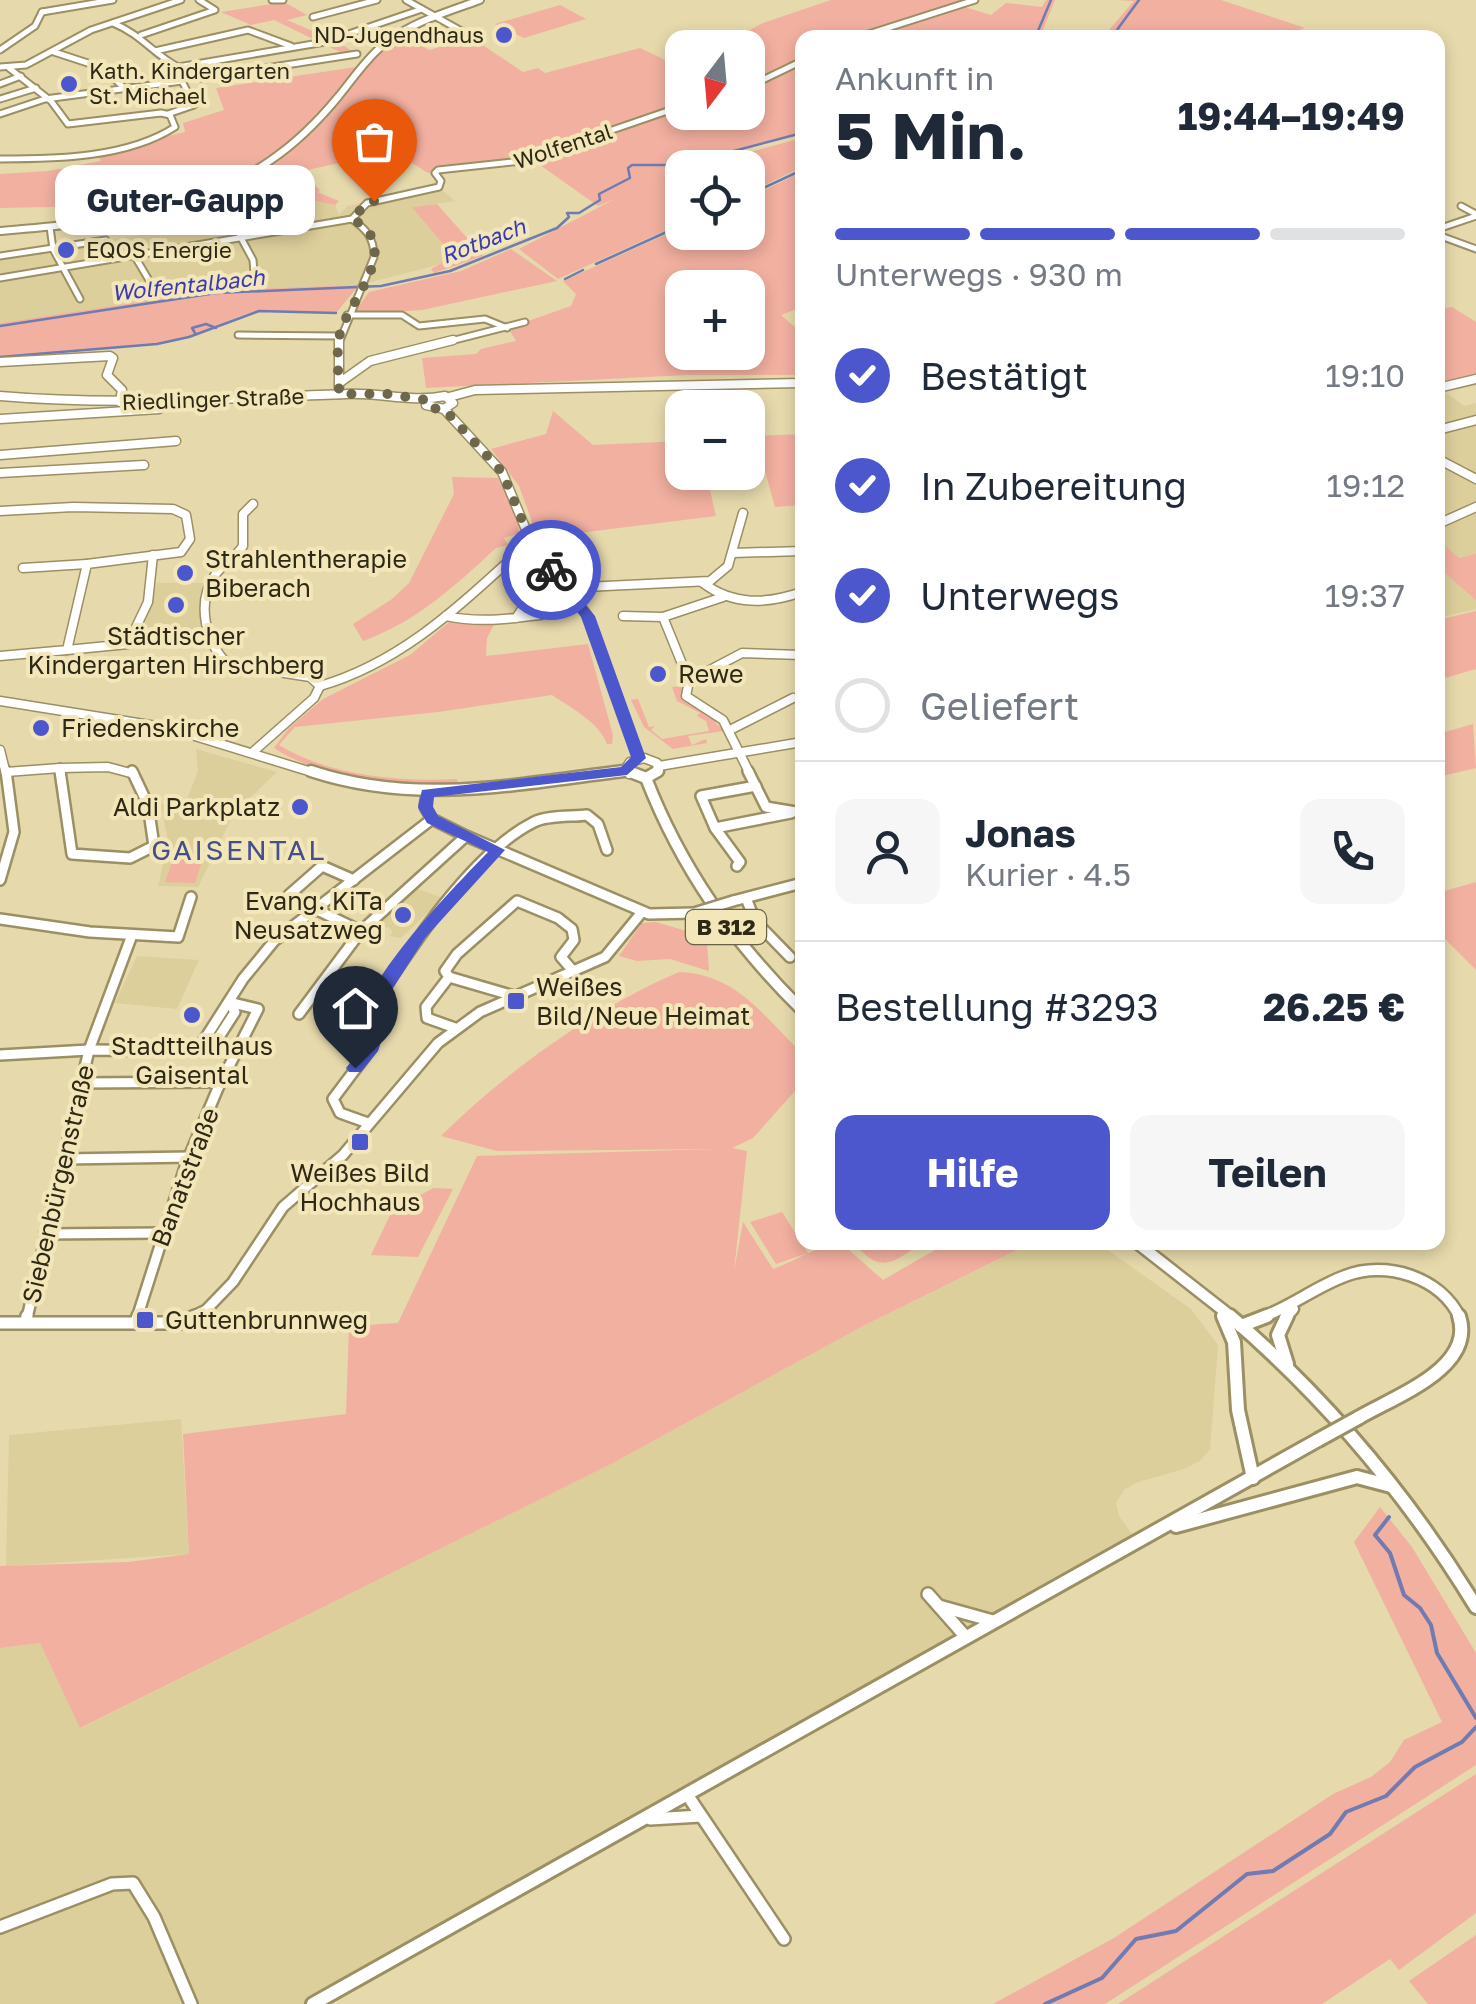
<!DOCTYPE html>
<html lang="de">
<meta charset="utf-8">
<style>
:root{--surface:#fff;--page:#f6f6f7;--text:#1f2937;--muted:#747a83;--line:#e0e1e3;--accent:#4c57cd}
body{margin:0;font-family:"Golos Text",sans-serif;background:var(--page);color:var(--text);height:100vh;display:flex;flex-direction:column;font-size:38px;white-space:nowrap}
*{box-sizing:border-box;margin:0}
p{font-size:32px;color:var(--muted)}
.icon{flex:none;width:55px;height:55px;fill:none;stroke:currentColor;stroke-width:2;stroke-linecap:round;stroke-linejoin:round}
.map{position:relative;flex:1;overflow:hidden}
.drawer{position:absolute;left:795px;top:30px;width:650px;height:1220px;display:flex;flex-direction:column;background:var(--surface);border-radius:20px;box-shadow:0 5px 15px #0003}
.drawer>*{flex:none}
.needle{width:65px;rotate:196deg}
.tools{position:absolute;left:665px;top:30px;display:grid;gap:20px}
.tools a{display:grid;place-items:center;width:100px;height:100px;border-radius:20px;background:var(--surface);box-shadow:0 5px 15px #0003;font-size:50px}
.pin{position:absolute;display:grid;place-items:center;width:85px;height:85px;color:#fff;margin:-102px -42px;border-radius:50% 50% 50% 0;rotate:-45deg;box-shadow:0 0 10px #0007}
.pin .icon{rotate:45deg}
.courier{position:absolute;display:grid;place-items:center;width:100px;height:100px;margin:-50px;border:8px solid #4c57cd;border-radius:50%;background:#fff;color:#222;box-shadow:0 2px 12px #0007}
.bubble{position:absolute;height:70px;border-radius:20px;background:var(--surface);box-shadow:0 5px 15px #0003;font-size:32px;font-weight:700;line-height:70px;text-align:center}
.overview em{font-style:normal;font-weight:700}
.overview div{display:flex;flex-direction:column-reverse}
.overview{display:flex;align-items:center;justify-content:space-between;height:170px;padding:0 40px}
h1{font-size:65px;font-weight:700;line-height:75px}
.bar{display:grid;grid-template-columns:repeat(4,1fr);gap:15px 10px;align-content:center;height:120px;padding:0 40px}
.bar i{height:12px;border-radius:8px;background:var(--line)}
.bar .selected{background:var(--accent)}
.bar p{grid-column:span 4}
.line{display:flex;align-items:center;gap:25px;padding:0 40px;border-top:2px solid var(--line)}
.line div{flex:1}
.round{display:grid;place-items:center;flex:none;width:105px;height:105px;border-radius:20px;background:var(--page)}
ol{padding:0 40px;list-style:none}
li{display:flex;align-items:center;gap:30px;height:110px}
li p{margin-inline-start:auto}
li .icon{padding:10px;border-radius:50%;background:var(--accent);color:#fff;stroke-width:4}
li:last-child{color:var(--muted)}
li i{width:55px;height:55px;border:5px solid var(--line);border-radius:50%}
.primary-button{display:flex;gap:20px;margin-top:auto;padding:20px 40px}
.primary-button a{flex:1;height:115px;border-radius:20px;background:var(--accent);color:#fff;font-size:40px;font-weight:700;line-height:115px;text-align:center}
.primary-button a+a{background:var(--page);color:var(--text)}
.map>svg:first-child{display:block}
</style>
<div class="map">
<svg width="1476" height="2004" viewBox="0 0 1476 2004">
<rect width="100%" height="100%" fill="#e6d9ac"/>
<g fill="#ddcf9b">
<polygon points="439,187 455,201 413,207 453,257 434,266 359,285 218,290 0,323 0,256 187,228 183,219 263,205 257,196 274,193 335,205 339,215 347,206"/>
<polygon points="1444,391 1464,406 1476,403 1476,609 1438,618 1438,393"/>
<polygon points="157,583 208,583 201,613 204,635 135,643"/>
<polygon points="196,749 277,772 234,813 198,887 158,886 168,842 161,804 187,799 198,771"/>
<polygon points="415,888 443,898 401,938 389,936 393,932 390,928 371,924"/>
<polygon points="137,956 199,960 177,1009 115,1003"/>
<polygon points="1031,1243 1098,1243 1191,1309 1218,1345 1210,1449 1200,1461 1184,1469 1138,1482 1124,1490 1116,1503 1119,1516 1139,1543 306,2004 0,2004 0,1648 40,1643 81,1728 613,1463 863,1326"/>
<polygon points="181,1419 189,1554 6,1566 9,1435"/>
</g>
<g fill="#f2b0a0" fill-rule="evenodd">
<polygon points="831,0 975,0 961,6 991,15 1006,3 1042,7 1046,0 1055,0 1040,37 802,38 802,132 725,152 728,156 701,165 802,138 802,167 748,193 748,168 682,168 682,223 558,279 519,249 615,199 598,206 530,158 503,166 457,164 428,173 404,158 380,154 303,171 320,191 317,192 339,201 335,205 273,192 159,211 207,190 51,207 0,208 0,174 48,171 101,161 96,153 185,132 183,123 224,110 216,88 356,67 327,108 274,154 280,155 343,97 364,67 402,35 429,50 472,38 523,72 538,68 545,73 640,48 682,68 682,112 748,112 748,48 718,47 763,23"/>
<polygon points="1117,0 1221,0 1305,28 1273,38 1103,37 1134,1"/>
<polygon points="284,2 307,15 287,20 340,43 359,56 348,56 274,20 251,25 221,12"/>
<polygon points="560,5 586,19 524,38 495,24"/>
<path d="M802,172V307L781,315L797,329L802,327V375H688L426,388L422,358L476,354L481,349L516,341L508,328L571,306L576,294L563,281L682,227V232H748V198ZM682,288H748V352H682Z"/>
<polygon points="437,204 483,256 434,273 431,269 453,256 412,207"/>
<polygon points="511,249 557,281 422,310 362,314 356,310 369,292 461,271"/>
<path d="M359,285L336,313L259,311C232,315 207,334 179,340C121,351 59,351 0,357V323L218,290Z"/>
<polygon points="1452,307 1476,322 1476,375 1438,382 1438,310"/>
<polygon points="553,411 593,445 682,441 682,472 706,473 716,516 538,538 519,486 491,449 546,434"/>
<polygon points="802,434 802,505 775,507 755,436"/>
<path d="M452,477L498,478L517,516L519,533L504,538L508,545L496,548C455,586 416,622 363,641L353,624L392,599L409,583L454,494Z"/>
<polygon points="1438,540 1459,558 1476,554 1476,600 1438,567"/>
<polygon points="1476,611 1476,669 1438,680 1438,620"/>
<path d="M496,621L487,638L486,656L588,644L613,735L612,744H607C599,722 571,708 552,695L438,712L295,727L279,745C329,776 399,782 457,779L458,784C401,788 323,780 274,748L289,728L323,699L410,655L449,622Z"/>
<polygon points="684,686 682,700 719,720 715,722 724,731 688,736 692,745 706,739 707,743 673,749 644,727 631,700 638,699 649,727 655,726 651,730 662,739 709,731 706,721 697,716 700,713 677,701 672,687"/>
<polygon points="1473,724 1476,768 1438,777 1438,734"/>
<polygon points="176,851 205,852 195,883 165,882"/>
<polygon points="1476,882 1476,970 1438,932 1438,893"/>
<polygon points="656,922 690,932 707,943 709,971 670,959 637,961 619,956 642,923"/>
<path d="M679,972C737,974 763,1016 802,1053V1083L753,1138L732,1148L747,1151L734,1271L743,1222L773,1269C791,1263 824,1242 841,1243L883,1280L947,1243H1031L863,1326L613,1463L80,1728L40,1643L0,1648V1566L128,1562L189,1554L183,1434L346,1414L349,1326L398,1323L477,1156L717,1149L497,1151L441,1136C508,1070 593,1009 679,972Z"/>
<polygon points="433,1188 453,1189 418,1257 371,1255 392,1211"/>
<polygon points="782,1212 808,1253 776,1264 750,1222"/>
<path d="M854,1243L855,1242L922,1243C892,1263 881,1275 854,1243Z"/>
<polygon points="1380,1507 1412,1547 1476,1653 1476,1765 1105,2004 993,2004 1114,1938 1333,1794 1371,1777 1390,1762 1404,1740 1442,1722 1354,1542"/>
<polygon points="1476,1774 1476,1913 1399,1970 1390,1959 1322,2004 1118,2004"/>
<polygon points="1476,1935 1476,2004 1428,2004 1409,1981"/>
</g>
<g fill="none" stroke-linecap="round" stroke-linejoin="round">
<g stroke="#707bb2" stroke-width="2.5">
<polyline points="1035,38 1051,0"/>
<polyline points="1111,38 1139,0"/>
<polyline points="748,195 802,170"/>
<polyline points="596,264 682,225"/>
<polyline points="565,279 583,270"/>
<polyline points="0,326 216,293 381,286 450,271 557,228 569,217 567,213 579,213 600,200 599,194 630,178 628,168 632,165 667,165 680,157 711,157 802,133"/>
<polyline points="195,333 192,328 206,324 216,328"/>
<polyline points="0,357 157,344 189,337 259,311 336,313"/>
</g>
<g stroke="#707bb2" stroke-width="4">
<polyline points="1389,1517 1375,1535 1390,1553 1404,1595 1420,1608 1431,1625 1437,1653 1476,1718"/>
<polyline points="1045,2004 1102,1978 1136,1939 1176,1931 1247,1874 1273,1871 1330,1834 1346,1812 1386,1796 1415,1767 1462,1742 1476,1727"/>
</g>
<defs>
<g id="minor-far3">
<polyline points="272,0 283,0"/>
<polyline points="406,0 481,42"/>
<polyline points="42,12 113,0"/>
<polyline points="313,17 377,0"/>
<path d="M113,23C142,35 152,53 178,67L325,42L422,9"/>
<polyline points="141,35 215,10 199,0"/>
<polyline points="856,38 975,0"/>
<polyline points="0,50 35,26 42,12"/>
<polyline points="155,51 248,30 291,46"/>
<polyline points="54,52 103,68 125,89"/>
<polyline points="0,67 26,65 91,30 181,0"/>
<polyline points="201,78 357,54"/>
<polyline points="0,84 21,76"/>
<polyline points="748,87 802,61"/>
<polyline points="0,99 36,88"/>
<polyline points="0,114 45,99 182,81 194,105 168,114"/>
<path d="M0,159C56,159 127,158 175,127L170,115L161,113L68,124L51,101L9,68"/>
<polyline points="1461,206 1476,214"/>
<polyline points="352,219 367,203 439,187 441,181 435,173 438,170 522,161 682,106"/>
<polyline points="50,227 53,249 80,299"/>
<polyline points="1438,229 1476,216"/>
<polyline points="1438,235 1476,249"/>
<polyline points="240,236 253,260 254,273"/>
<polyline points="134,255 150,282"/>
<polyline points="0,256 106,240"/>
<path d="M0,278L352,219C367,230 374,238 374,257L339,343"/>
<polyline points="347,315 402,315 419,326 485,319 507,328"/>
<polyline points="238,335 340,336"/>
<polyline points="443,343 525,322"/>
</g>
<g id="minor-far2">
<polyline points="0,362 110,356 113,358 107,375 122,390 120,402"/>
<polyline points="339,383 370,361 453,340"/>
<polyline points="1438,388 1476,379"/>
<polyline points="339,394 339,340"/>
<polyline points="449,397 475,390 802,383"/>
<polyline points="0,419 159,409 170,401"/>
<polyline points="1438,430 1476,420"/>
<polyline points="0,455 176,441"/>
<polyline points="1438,459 1476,479"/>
<polyline points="0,473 144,465"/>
<path d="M253,504L243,514V546C235,558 223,564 215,575C196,602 205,643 228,664L310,677L320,686L314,698L254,751"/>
<polyline points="0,511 73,507 173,509 186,515 190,539 181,552 87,564 67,650 0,656"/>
<polyline points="1438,524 1476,507"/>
<polyline points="732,553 802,551"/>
<polyline points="23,568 87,564"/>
<path d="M703,583C734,606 767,604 802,592"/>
<polyline points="564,588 710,581 728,566 743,513"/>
<path d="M446,616C478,623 509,619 541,615L544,610L538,605L524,606L516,618"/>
<polyline points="623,616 663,617"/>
<polyline points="67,650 128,644 148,602 153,555"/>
<polyline points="689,681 663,617 723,597"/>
<path d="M320,686C402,662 459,606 521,550L516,543"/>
<polyline points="730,730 793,698"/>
<polyline points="0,750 6,774"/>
<polyline points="659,766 802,742"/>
<polyline points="60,768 61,774"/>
<polyline points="60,768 108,767 134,774"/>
<polyline points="6,772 60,768"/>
<polyline points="750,774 723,720 686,696 689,681 742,653 802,655"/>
</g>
<g id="minor-far1">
<polyline points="60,771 72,854 130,858 154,846 148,805 132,771"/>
<polyline points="748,771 766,807 802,813"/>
<polyline points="427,793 425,807 432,819 466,836 649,914 694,913"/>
<polyline points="715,828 791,813"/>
<polyline points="737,866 740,862 715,828 701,796 756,786"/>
<polyline points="0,880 14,832 6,771"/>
<polyline points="289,895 322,866 354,880"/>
<polyline points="746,898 755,921 790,957"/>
<polyline points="733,901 802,883"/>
<polyline points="313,908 361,931"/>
<polyline points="0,919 90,932 178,937 191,897"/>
<polyline points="449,977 514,996"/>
<polyline points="299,1014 361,931 466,836"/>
<polyline points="455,1028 427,1018 426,1007 449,977 445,971 457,954 517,901 558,918 572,929 574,940 561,957 574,972"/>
<polyline points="202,1047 217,1040 235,1012 229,1002"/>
<polyline points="199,1048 243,979 274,941 432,819"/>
<polyline points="0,1055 89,1050 235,1051"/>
<polyline points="82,1083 221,1082"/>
<path d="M368,1123L340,1113L333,1099L372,1047L375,1036L368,1024L369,1012C407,953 470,854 534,822C548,815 572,817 587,815L598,824L607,850"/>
<polyline points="64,1159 191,1157"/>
<polyline points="45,1234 161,1233"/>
<polyline points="27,1318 89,1050 132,935"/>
<polyline points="137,1318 186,1164 218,1088 258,1009 229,1002"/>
<polyline points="190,1318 206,1310 233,1282 283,1207 343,1155 438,1043 480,1012 605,957 642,912"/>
</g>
<g id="minor">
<polyline points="26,1322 27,1316"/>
<polyline points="136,1322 138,1316"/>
<polyline points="0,1323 180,1323 195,1316"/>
<polyline points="928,1594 965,1636"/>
<polyline points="939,1606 993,1621"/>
<polyline points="688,1796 784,1939"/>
<polyline points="650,1819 701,1816"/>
<polyline points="0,1927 112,1884 133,1883 154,1917 191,2004"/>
</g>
<path id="major-far3" d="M0,231C93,223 193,215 271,160C296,143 319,120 338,97C353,79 365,60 383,45C411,22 447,12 480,0"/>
<g id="major-far2">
<path d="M0,396C115,406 230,398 346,394C379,392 412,403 445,396L453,403L444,409"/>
<polyline points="426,400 426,405 444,409 502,472 527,532 588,616 639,759"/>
<polyline points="0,701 169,728 318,774"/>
<polyline points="603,774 627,771"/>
<polyline points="629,774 626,768 630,762 644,758 657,763 658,772 654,774"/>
</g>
<g id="major-far1">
<path d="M311,771C416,806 517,784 624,771"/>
<polyline points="628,771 646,778 658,771"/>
<path d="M646,778C681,868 733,942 802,1010"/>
<polyline points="1136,1242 1233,1318"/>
<path d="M1260,1318C1291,1307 1315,1287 1345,1276C1386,1260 1441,1277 1460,1318"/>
<polyline points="1285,1318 1293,1309"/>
</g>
<g id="major">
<polyline points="1223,1316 1234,1342 1238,1410 1253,1478"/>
<path d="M1230,1316C1328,1400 1409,1497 1476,1607"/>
<polyline points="1287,1316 1278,1335 1287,1364"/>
<polyline points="1241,1326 1267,1316"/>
<path d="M1358,1418C1395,1396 1476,1368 1459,1316"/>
<polyline points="1176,1526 1357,1477 1391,1486"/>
<polyline points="313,2004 1318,1440"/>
</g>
</defs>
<use href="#minor-far3" stroke="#9b8f64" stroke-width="9"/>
<use href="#minor-far2" stroke="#9b8f64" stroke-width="11"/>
<use href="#minor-far1" stroke="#9b8f64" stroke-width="14"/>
<use href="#minor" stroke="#9b8f64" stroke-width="16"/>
<use href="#major-far3" stroke="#9b8f64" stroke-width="10"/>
<use href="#major-far2" stroke="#9b8f64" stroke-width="11"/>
<use href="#major-far1" stroke="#9b8f64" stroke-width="15"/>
<use href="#major" stroke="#9b8f64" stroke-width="18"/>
<use href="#minor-far3" stroke="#fff" stroke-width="5"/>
<use href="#minor-far2" stroke="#fff" stroke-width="8"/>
<use href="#minor-far1" stroke="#fff" stroke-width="9"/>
<use href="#minor" stroke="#fff" stroke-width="11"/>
<use href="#major-far3" stroke="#fff" stroke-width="6"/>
<use href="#major-far2" stroke="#fff" stroke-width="8"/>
<use href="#major-far1" stroke="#fff" stroke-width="10"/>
<use href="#major" stroke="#fff" stroke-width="12"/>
<defs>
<polyline id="minor-bridge" points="694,913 733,901"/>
<polyline id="major-bridge" points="1318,1440 1358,1418"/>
</defs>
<use href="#minor-bridge" stroke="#9b8f64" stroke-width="14" stroke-linecap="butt"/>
<use href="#major-bridge" stroke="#9b8f64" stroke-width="18" stroke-linecap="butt"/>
<use href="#minor-bridge" stroke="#fff" stroke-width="9"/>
<use href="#major-bridge" stroke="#fff" stroke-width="12"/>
</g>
<path fill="#4c57cd" d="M551,566L595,616L646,758L627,775L434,797L433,807L438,816L505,850L425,938L377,1013L376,1024L383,1036L378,1051L361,1072H349L346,1068L364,1045L367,1036L360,1024C364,979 455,886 488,852L427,823L418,807L422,790L621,767L631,757L581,617L545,570Z"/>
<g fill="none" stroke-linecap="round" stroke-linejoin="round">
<path stroke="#6e674b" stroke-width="10" stroke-dasharray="0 18" d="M374,201L367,203L352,219C404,246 352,297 341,330C335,350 339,373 339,394H387L426,400L429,408L444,409L502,472L527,532L551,570"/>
</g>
<g fill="#4c57cd" stroke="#f3e6b9" stroke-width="4">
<circle cx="504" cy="35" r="10"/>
<circle cx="69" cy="84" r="10"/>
<circle cx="66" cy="250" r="10"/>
<circle cx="185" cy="573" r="10"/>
<circle cx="176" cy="605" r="10"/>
<circle cx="658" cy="674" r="10"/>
<circle cx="41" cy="728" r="10"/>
<circle cx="300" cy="807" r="10"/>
<circle cx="403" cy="915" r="10"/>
<rect x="506" y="991" width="20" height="20" rx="5"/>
<circle cx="192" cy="1015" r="10"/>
<rect x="350" y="1132" width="20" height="20" rx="5"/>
<rect x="135" y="1310" width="20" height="20" rx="5"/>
</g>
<g text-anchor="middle" stroke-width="8" stroke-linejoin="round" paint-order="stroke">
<g font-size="22" fill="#2e2917" stroke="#f3e6b9" text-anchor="start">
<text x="484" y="43" text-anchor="end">ND-Jugendhaus</text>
<text x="89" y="79">Kath. Kindergarten<tspan x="89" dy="25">St. Michael</tspan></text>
<text x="86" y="258">EQOS Energie</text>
</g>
<g font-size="22" fill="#2e2917" stroke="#f3e6b9">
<text transform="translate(563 146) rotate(-18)" y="8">Wolfental</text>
<text transform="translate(213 399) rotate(-2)" y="8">Riedlinger Straße</text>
</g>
<g font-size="22" font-style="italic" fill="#383bb5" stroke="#f3e6b9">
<text transform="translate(483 241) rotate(-21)" y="8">Rotbach</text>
<text transform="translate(188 285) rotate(-6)" y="8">Wolfentalbach</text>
</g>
<rect fill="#f3e6b9" stroke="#696248" stroke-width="2.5" x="686" y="910" width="80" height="34" rx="8"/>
<g font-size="22" font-weight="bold" fill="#2e2917">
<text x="726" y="935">B 312</text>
</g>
<g font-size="25" fill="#2e2917" stroke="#f3e6b9" text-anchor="start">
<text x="205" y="568">Strahlentherapie<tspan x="205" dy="29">Biberach</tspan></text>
<text x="176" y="645" text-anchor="middle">Städtischer<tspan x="176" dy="29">Kindergarten Hirschberg</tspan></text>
<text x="678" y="683">Rewe</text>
<text x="61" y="737">Friedenskirche</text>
<text x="280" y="816" text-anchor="end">Aldi Parkplatz</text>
<text x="383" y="910" text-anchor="end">Evang. KiTa<tspan x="383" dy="29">Neusatzweg</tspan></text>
<text x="536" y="996">Weißes<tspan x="536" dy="29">Bild/Neue Heimat</tspan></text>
<text x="192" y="1055" text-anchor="middle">Stadtteilhaus<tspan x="192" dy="29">Gaisental</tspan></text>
<text x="360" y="1182" text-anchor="middle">Weißes Bild<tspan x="360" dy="29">Hochhaus</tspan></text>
<text x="165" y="1329">Guttenbrunnweg</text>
</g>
<g font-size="25" fill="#2e2917" stroke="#f3e6b9">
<text transform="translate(185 1177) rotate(-69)" y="9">Banatstraße</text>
<text transform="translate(58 1184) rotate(-77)" y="9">Siebenbürgenstraße</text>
</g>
<g font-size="28" letter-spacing="2.5" fill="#444f8b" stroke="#f3e6b9">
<text x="239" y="860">GAISENTAL</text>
</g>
</g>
</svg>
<div class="tools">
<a><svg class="needle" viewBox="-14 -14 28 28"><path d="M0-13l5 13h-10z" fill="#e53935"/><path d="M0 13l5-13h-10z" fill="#747a83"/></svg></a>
<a><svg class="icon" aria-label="locate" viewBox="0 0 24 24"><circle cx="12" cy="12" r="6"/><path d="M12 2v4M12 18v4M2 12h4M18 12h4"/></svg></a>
<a>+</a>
<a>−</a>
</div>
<div class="pin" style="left:374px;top:201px;background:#ea580c"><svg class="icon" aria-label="bag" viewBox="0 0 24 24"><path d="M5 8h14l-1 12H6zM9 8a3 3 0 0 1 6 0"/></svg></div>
<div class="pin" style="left:355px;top:1068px;background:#1f2937"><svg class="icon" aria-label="home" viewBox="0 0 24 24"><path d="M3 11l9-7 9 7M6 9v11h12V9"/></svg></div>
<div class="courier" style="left:551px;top:570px"><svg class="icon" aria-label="bike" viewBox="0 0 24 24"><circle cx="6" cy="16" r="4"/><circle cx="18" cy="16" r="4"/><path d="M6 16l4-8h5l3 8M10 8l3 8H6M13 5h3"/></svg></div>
<div class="bubble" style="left:55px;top:165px;width:260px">Guter-Gaupp</div>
<section class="drawer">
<div class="overview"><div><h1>5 Min.</h1><p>Ankunft in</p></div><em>19:44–19:49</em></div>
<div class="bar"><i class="selected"></i><i class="selected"></i><i class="selected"></i><i></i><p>Unterwegs · 930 m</p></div>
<ol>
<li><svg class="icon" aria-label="check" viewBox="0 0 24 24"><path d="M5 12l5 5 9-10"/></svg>Bestätigt<p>19:10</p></li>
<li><svg class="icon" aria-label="check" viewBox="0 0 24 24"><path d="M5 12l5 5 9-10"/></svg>In Zubereitung<p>19:12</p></li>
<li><svg class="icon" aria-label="check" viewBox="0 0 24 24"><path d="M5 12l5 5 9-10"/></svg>Unterwegs<p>19:37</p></li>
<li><i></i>Geliefert</li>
</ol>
<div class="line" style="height:180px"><a class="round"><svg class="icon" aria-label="person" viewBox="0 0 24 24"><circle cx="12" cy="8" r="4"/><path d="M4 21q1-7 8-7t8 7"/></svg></a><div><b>Jonas</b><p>Kurier · 4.5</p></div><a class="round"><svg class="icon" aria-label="phone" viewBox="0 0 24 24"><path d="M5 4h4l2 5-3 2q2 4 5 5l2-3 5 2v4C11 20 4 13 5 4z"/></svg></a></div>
<div class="line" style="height:130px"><div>Bestellung #3293</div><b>26.25 €</b></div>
<div class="primary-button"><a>Hilfe</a><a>Teilen</a></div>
</section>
</div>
